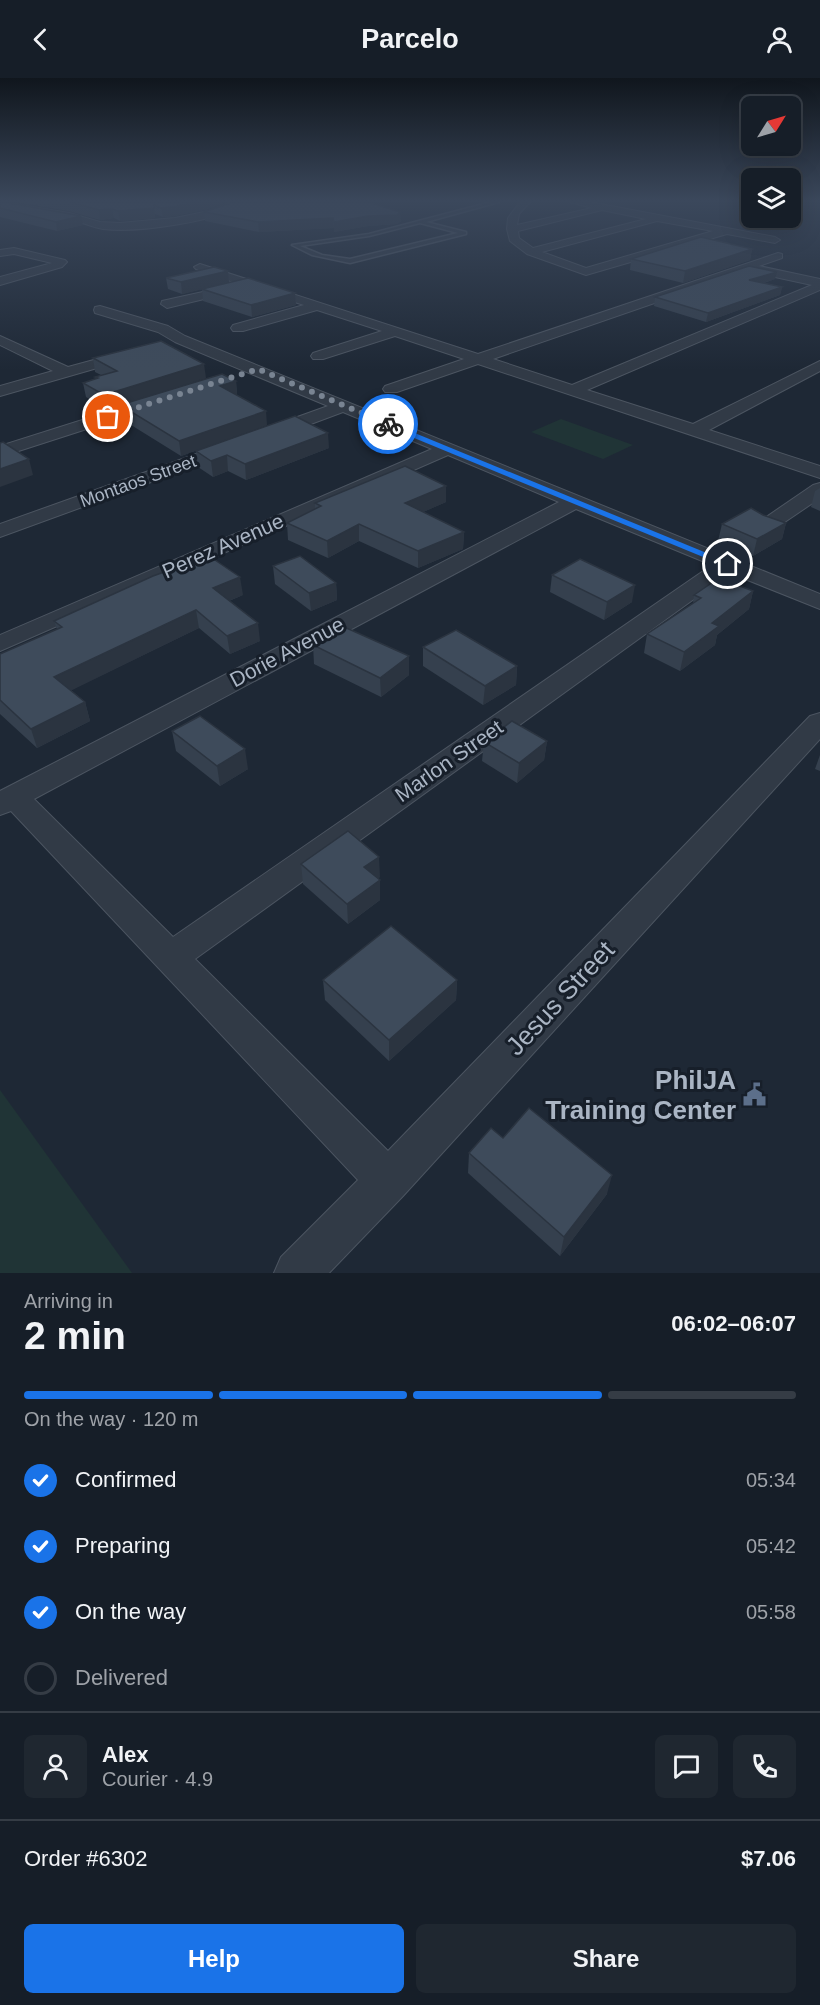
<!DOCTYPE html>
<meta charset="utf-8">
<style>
:root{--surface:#161e28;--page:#1f2730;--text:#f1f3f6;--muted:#9ea2a8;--line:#353c45;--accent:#1a73e8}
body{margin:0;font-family:Arial,sans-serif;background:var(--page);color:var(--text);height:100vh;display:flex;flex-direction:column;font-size:22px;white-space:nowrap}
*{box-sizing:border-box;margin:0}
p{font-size:20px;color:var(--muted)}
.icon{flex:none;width:33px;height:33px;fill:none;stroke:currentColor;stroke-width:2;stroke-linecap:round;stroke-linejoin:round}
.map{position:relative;height:1195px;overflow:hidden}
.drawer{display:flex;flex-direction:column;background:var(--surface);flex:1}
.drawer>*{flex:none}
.needle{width:39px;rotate:53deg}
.buttons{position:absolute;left:741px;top:18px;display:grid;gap:12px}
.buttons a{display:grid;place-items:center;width:60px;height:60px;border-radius:9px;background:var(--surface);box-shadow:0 6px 24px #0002,0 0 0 2px var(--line);font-size:30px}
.pin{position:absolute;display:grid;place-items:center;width:51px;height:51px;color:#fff;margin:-26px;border:3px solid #fff;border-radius:50%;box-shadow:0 2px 6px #0007}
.courier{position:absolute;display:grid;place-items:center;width:60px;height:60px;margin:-30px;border:4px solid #1a73e8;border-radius:50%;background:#fff;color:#222;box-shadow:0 2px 8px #0007}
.head em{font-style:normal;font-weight:800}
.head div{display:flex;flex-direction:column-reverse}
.head{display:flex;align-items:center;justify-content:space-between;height:102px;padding:0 24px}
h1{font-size:39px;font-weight:800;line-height:45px}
.bar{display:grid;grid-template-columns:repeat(4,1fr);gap:9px 6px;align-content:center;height:72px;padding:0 24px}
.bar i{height:8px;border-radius:4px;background:var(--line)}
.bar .on{background:var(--accent)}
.bar p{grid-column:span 4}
.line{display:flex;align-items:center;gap:15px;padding:0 24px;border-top:2px solid var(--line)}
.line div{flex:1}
.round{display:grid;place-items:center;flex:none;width:63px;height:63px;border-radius:9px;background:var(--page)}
ol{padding:0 24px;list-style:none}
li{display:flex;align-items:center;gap:18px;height:66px}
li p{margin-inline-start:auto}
li .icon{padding:6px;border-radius:50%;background:var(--accent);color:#fff;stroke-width:4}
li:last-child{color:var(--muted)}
li i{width:33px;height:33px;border:3px solid var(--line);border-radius:50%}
.button{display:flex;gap:12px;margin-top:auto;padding:12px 24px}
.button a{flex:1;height:69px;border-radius:9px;background:var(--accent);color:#fff;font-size:24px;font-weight:800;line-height:69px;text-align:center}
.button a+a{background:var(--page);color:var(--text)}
header{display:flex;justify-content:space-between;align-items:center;height:78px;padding:0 24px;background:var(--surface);font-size:27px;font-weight:800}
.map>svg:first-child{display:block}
</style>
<header><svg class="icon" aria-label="back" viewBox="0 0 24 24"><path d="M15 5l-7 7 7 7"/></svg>Parcelo<svg class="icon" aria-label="person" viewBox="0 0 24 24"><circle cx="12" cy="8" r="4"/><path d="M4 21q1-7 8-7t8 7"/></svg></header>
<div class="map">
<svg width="820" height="1195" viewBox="0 0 820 1195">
<rect width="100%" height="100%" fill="#1e2835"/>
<g fill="#203436">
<polygon points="561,341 633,367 603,381 531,354"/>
<polygon points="0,1012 132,1195 0,1195"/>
</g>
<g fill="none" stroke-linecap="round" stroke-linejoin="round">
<defs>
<path id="service" d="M491,124H499L426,144L466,154V156L350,185L312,177L292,167L369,156ZM420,145L458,155L350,181L322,177L300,168L369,158Z"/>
<g id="minor">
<path d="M0,124L69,135L100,144L120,145L175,140L209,133L233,124H246C221,144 135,155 103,151C91,149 80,143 68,141C48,138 28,137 9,132L0,130Z"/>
<path d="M520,124H530L519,136L517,147L592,130L570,124H590L775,159L780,162L775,165L727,156L586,197L527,176L510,163L507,151L508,140ZM602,132L646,141L533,170L519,160L518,153ZM657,143L713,153L586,190L542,174Z"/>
<polygon points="14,170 65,182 67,184 62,189 0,207 0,199 52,185 14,176 0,178 0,172"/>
<path d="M778,175L782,176V180L759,188L820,201V212L587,312L693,346L820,283V293L709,352L820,388V400L478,286L397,314H385L383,311L385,308L464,281L395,258L323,281H313L311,278L313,275L382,253L317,232L243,253H233L231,250L233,247L304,227L241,207V212L167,230L161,226L162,223L239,206L196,191L194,189L200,186L478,276ZM747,193L812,207L572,307L493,281Z"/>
<path d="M100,228L168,248L185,258L820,516V531L730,495L195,881L388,1073L810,638L820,635V661L403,1118L329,1195H274L281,1179L358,1102L11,733L0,737V713L559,424L448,377L0,573V557L432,371L343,334L276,359H264L261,355L264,351L328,328L175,264L158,254L95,235L94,232L95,229ZM576,431L712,487L173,859L34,721Z"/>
<polygon points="0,258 68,289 127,273 134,277 132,280 0,318 0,308 53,293 0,267"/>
<polygon points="155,319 163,324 161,327 0,379 0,368"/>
<polygon points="230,364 236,365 239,369 236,373 0,459 0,446"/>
<polygon points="820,405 820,420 773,452 759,452 756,448 759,444 813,407"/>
</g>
</defs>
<use href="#service" stroke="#4c5561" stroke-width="3"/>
<use href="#minor" stroke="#4c5561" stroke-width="2"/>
<use href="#service" fill="#313a46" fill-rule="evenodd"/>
<use href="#minor" fill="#313a46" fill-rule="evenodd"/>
</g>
<g fill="#35404e">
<polygon points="0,124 83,147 57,153 0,139"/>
<polygon points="16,124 226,124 208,131 175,138 163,139 155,136 155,140 120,143 114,140 100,142 69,133"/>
<polygon points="204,134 401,143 397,146 368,148 334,154 334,150 259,154 205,143"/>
<polygon points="752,171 750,182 683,205 630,192 631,181"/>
<polygon points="228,193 229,204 295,215 296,227 252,239 203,223 202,211 182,216 168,211 166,200"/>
<polygon points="775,201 764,205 782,209 780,217 706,244 654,228 655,219"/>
<polygon points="93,280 206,300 128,325 236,303 237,318 267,347 181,378 123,342 120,327 107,332 86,319 83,305 96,301 95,299 101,297 95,294"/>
<polygon points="329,370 246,402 228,393 213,399 198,389 196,373"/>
<polygon points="446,408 446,424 423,434 464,454 463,471 418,490 359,463 328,480 288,462 287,445 315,431 315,425"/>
<polygon points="820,410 820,433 811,429 815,413"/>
<polygon points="763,437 786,445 782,461 753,478 718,463 722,446"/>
<polygon points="273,488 336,505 337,522 311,533 275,506"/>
<polygon points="552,497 632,524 604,542 550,514"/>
<polygon points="753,513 749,531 717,557 715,567 680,593 644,575 647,556 693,525 694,517"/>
<polygon points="243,517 229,523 260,563 230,576 199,550 71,612 85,624 90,643 37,670 0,636 0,576 57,551 54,543"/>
<polygon points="313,567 409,578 409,597 381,619 314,586"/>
<polygon points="423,569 517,588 516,607 483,627 423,588"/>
<polygon points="172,653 248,691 220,708 176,673"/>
<polygon points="547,663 544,682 517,705 482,683 484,664"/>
<polygon points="820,677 820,693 815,691"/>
<polygon points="301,786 380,799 378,800 380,802 380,822 348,846 303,806"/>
<polygon points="323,902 457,902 456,922 389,983 325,922"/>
<polygon points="469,1075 607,1116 560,1178 468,1095"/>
</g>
<g fill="#2b3440">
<polygon points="195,124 226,124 208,131 175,138 163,139 161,130"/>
<polygon points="154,127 155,140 120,143 118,133"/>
<polygon points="112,131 114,140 100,142 99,132"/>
<polygon points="400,134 401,143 397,146 368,148 334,154 334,144"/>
<polygon points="81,138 83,147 57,153 56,144"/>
<polygon points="333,140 334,150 259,154 258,144"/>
<polygon points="752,171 750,182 683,205 685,193"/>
<polygon points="228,193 229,205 182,216 181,204"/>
<polygon points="777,194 775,201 748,210 749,202"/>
<polygon points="782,209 780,217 706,244 708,235"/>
<polygon points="295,215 296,227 252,239 251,227"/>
<polygon points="204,286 206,300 107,332 104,317"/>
<polygon points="236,303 237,318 220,308"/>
<polygon points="266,333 267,347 181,378 179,363"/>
<polygon points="328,355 329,370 246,402 245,386"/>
<polygon points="227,377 228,393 213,399 211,383"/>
<polygon points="29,381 33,397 0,409 0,391"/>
<polygon points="446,408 446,424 405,442 405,425"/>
<polygon points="786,445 782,461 753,478 757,461"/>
<polygon points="359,446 359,463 328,480 327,463"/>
<polygon points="464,454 463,471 418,490 418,473"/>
<polygon points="240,499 243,517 216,528 213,510"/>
<polygon points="336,505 337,522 311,533 309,515"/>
<polygon points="635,507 632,524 604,542 607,524"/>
<polygon points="753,513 749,531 717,557 715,567 680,593 684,574 712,545"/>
<polygon points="196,532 199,550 60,618 54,599"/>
<polygon points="258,545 260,563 230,576 227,558"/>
<polygon points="409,578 409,597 381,619 380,600"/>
<polygon points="517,588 516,607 483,627 485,608"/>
<polygon points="85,624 90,643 37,670 31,651"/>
<polygon points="547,663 544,682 517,705 519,685"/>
<polygon points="245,671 248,691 220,708 217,688"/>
<polygon points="379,779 380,799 365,809 364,789"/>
<polygon points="380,802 380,822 348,846 347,826"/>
<polygon points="457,902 456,922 389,983 389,962"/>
<polygon points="612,1097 607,1116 560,1178 564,1159"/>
</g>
<g fill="#3e4b5b" stroke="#2b3440" stroke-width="1.5">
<polygon points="0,124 4,124 81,138 56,144 0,130"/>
<polygon points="70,124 195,124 173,129 161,130 154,127 154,130 118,133 112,131 99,132"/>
<polygon points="233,124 368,124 400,134 397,137 368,138 334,144 333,140 258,144 204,134"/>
<polygon points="701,159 752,171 685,193 631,181"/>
<polygon points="749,188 777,194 749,202 782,209 708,235 655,219"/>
<polygon points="214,189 228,193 181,204 166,200"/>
<polygon points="248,200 295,215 251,227 202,211"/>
<polygon points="161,263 204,286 104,317 83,305 98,300 95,299 117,293 93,280"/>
<polygon points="222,296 236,303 220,308 266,333 179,363 120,327"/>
<polygon points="295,338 328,355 245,386 227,377 211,383 196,373"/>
<polygon points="3,364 29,381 0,391 0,365"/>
<polygon points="405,388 446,408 405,425 464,454 418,473 359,446 327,463 287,445 321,428 315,425"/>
<polygon points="751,430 763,437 786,445 757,461 722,446"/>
<polygon points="209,478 240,499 213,510 258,545 227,558 196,532 54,599 85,624 31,651 0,622 0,576 62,549 54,543 153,498"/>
<polygon points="300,478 336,505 309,515 273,488"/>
<polygon points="580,481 635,507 607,524 552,497"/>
<polygon points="719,500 753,513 712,545 719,548 684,574 647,556 701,520 694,517"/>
<polygon points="342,548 409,578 380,600 313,567"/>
<polygon points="456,552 517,588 485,608 423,569"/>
<polygon points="200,638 245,671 217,688 172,653"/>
<polygon points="512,643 547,663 519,685 484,664"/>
<polygon points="348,753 379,779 364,789 380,802 347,826 301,786"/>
<polygon points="391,848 457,902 389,962 323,902"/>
<polygon points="529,1030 612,1097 564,1159 469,1075 491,1050 503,1060"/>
</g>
<linearGradient id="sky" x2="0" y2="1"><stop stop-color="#10161d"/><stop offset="0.42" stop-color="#3b485c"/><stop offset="1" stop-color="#3b485c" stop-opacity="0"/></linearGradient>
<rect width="820" height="292" fill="url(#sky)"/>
<polygon fill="#1a73e8" points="388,344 731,485 732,486 725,488 385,348"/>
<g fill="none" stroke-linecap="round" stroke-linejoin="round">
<polyline stroke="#798492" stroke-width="6" stroke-dasharray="0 10.8" points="108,339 258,291 388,346"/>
</g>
<defs>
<symbol id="civic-bare" viewBox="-9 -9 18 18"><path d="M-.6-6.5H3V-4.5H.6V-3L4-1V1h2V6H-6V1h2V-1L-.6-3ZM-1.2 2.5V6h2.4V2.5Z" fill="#5c6f8a" stroke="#171f2a" stroke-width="2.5" paint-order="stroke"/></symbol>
</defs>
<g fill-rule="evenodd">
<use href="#civic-bare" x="738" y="1000" width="33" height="33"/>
</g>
<g text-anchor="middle" stroke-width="6" stroke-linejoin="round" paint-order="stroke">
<g font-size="18" fill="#aab5c4" stroke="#171f2a">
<text transform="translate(138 403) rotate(-20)" y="6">Montaos Street</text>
</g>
<g font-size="21" fill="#aab5c4" stroke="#171f2a">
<text transform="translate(223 468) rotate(-24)" y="7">Perez Avenue</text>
<text transform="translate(287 574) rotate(-28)" y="7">Dorie Avenue</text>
<text transform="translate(449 683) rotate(-35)" y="7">Marlon Street</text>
</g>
<g font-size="26" fill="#aab5c4" stroke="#171f2a">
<text transform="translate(560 920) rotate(-47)" y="9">Jesus Street</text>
</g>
<g font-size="26" font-weight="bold" fill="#aab5c4" stroke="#171f2a" text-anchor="end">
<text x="736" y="1011">PhilJA<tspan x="736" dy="30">Training Center</tspan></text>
</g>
</g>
</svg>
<div class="buttons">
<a><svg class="needle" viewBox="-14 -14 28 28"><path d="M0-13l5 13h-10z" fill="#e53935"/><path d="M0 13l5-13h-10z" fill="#9ea2a8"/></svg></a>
<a><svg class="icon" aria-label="layers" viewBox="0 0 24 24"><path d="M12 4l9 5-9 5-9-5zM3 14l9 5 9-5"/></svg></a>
</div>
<div class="pin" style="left:108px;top:339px;background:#ea580c"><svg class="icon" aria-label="bag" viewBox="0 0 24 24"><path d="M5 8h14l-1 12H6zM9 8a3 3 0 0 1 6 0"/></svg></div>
<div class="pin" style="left:728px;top:486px;background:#1f2937"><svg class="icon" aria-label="home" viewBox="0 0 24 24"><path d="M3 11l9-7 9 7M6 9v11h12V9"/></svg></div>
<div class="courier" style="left:388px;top:346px"><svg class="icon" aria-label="bike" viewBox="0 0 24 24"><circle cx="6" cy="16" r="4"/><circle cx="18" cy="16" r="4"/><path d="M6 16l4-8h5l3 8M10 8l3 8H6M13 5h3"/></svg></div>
</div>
<section class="drawer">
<div class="head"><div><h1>2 min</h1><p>Arriving in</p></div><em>06:02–06:07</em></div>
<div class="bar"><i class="on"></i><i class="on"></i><i class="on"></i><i></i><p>On the way · 120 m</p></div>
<ol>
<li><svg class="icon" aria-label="check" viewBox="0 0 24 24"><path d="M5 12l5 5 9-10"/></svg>Confirmed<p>05:34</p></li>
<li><svg class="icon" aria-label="check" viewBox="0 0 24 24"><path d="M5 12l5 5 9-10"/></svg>Preparing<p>05:42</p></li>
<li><svg class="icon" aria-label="check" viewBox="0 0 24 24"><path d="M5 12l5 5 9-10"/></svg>On the way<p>05:58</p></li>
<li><i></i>Delivered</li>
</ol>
<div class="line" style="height:108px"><a class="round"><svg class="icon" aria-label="person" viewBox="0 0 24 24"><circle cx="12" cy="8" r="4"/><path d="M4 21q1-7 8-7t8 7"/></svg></a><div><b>Alex</b><p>Courier · 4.9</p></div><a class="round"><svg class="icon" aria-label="chat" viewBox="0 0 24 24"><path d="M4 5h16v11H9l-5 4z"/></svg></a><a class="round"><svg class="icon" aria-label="phone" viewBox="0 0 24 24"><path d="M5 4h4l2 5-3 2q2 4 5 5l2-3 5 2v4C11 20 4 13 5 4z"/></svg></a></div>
<div class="line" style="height:78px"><div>Order #6302</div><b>$7.06</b></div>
<div class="button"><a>Help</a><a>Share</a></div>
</section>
